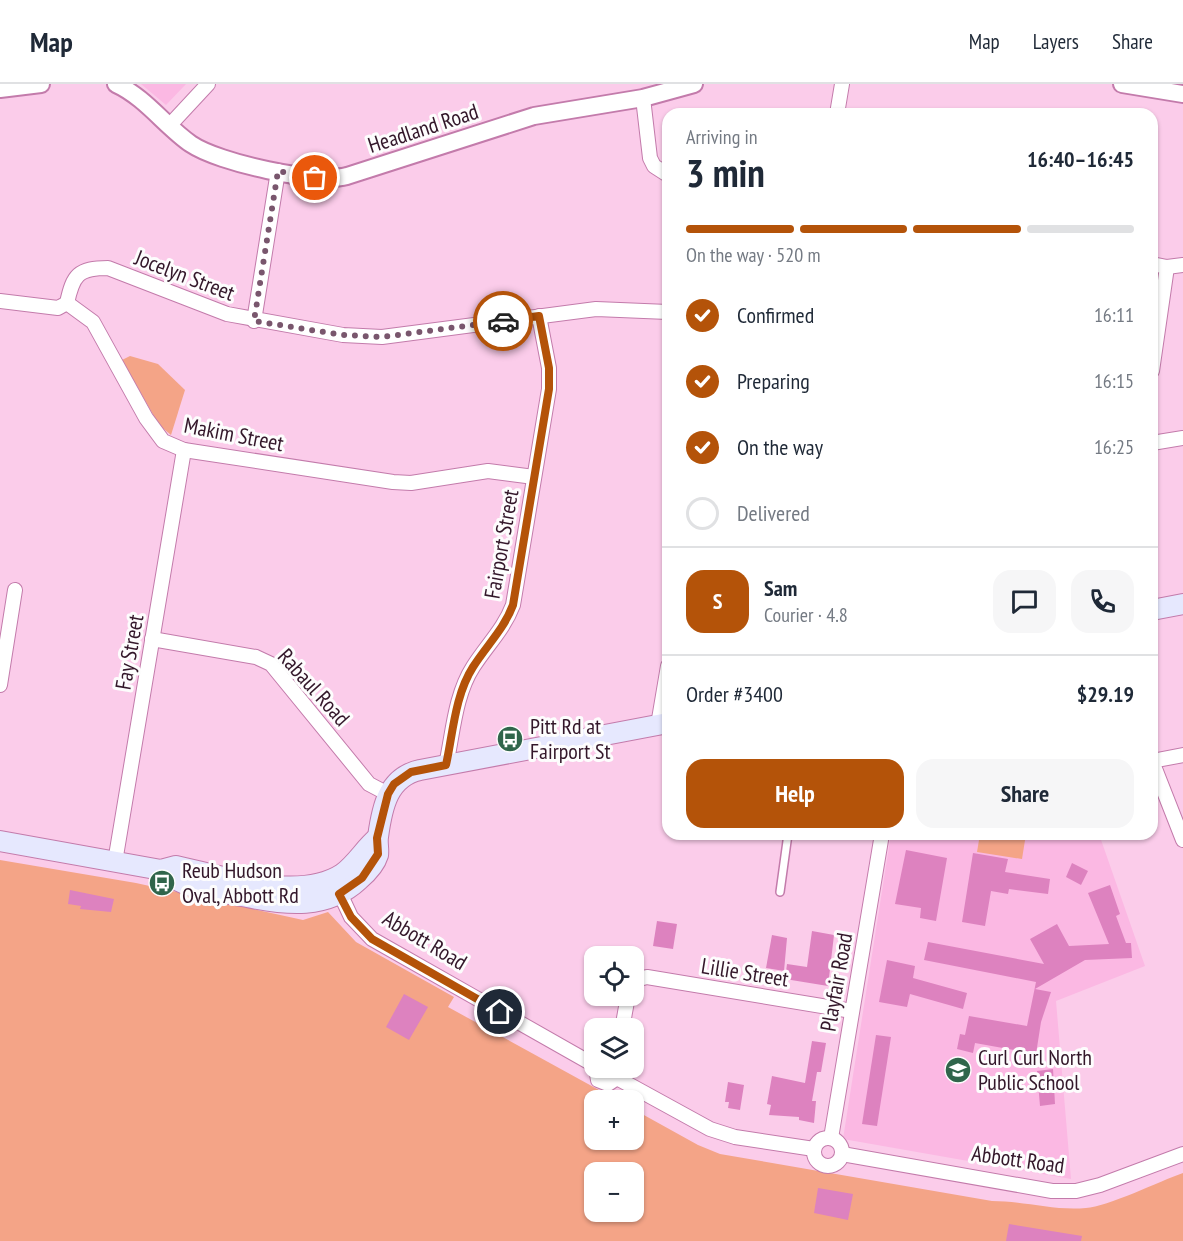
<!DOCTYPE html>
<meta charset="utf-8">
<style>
:root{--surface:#fff;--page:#f6f6f7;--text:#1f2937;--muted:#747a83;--line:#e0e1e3;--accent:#b45309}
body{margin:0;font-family:"PT Sans Narrow",sans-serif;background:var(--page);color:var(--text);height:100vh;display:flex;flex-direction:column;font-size:22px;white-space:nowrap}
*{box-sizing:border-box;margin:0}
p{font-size:20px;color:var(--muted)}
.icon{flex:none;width:33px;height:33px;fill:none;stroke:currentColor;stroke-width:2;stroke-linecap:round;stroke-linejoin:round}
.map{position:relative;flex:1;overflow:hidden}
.sheet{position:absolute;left:662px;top:24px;width:496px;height:732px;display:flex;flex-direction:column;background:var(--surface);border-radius:18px;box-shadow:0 2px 4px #0004}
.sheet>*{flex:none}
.fabs{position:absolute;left:584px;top:862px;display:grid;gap:12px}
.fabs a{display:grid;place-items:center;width:60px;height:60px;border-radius:12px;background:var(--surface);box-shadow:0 2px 4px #0004;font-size:30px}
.pin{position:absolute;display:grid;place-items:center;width:51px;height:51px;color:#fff;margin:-26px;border:3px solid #fff;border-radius:50%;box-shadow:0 2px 6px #0007}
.courier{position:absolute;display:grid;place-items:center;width:60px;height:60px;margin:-30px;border:4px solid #b45309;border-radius:50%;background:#fff;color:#222;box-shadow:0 2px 8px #0007}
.summary em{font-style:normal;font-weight:600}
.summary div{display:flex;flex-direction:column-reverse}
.summary{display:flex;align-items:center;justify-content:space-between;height:102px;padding:0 24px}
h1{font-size:39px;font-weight:600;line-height:45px}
.bar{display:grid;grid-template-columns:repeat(4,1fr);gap:9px 6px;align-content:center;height:72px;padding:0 24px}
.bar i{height:8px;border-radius:4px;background:var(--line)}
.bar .selected{background:var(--accent)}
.bar p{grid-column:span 4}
.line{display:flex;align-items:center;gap:15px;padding:0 24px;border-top:2px solid var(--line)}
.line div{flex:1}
.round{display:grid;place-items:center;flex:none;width:63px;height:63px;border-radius:18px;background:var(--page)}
ol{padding:0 24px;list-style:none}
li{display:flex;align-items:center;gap:18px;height:66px}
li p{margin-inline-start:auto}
li .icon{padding:6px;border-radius:50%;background:var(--accent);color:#fff;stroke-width:4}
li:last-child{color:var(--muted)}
li i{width:33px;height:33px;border:3px solid var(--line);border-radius:50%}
.cta{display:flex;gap:12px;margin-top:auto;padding:12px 24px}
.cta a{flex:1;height:69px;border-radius:18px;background:var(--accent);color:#fff;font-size:24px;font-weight:600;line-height:69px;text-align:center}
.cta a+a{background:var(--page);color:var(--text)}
header{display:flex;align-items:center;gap:36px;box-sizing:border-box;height:84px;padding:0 30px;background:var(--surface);border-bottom:2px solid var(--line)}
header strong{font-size:28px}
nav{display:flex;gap:33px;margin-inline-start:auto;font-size:21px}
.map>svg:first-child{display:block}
</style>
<header>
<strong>Map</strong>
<nav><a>Map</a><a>Layers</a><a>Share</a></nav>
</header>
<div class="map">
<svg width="1183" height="1157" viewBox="0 0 1183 1157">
<rect width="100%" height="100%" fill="#fbccea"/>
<g fill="#fbb8e3">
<polygon points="141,0 186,0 166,21"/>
<polygon points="891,750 1099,750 1145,882 1056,917 1071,1095 843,1055"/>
</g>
<g fill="#f4a487" fill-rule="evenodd">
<polygon points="130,272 158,280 185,306 171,351 159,341 122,276"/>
<polygon points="980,750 1026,750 1022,775 977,768"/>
<path d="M0,776L136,799L303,836L328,828L356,858L454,913L448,923L619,1017H594V1056H633V1025L698,1061L720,1070L992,1117C1024,1117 1054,1127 1086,1124C1107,1123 1160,1097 1183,1089V1157H0ZM594,1089H633V1128H594Z"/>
</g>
<g fill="#dd82bf">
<polygon points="906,766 947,774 936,837 920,834 921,824 895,820"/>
<polygon points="973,769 1008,775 1005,788 1050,795 1048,810 1009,805 1008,810 991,807 985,842 962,838"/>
<polygon points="1072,779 1088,787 1081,801 1066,793"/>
<polygon points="1110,801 1120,830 1116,832 1126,859 1131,859 1132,874 1085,876 1035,905 1051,908 1041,938 1036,970 975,959 973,969 957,965 960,950 965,951 969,932 1027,942 1036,898 924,876 928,858 1044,880 1030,855 1057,840 1069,862 1109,860 1088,809"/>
<polygon points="70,806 114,815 111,828 80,825 81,822 68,820"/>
<polygon points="657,837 677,840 673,865 653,862"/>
<polygon points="812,847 834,851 828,902 785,895 787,880 807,883"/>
<polygon points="772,851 787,854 784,887 766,884"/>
<polygon points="887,876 915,882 913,894 967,909 963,925 910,910 907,923 879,918"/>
<polygon points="404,910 428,923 409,956 386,943"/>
<polygon points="876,951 891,953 877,1042 862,1040"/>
<polygon points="812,957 826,959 821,988 817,988 812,1017 816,1017 814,1039 799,1036 799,1033 769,1031 771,1021 767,1020 772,992 805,999"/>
<polygon points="1053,985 1055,1020 1040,1022 1037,987"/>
<polygon points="728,998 744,1001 740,1026 728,1024 729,1018 725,1018"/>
<polygon points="818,1104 853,1110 848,1136 814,1129"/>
<polygon points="1009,1140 1082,1152 1081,1157 1006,1157"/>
</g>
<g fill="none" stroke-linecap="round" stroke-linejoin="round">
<defs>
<polyline id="service" points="780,808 788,750"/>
<g id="minor">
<polyline points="643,14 650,74 654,82 668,91"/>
<polyline points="837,30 842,0"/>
<polyline points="169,42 208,0"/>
<polyline points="1152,180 1167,183 1183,181"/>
<polyline points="0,217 58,224 67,219"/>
<path d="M67,219C73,191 78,184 108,184L227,230L343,251L382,253L596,225L668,228"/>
<polyline points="67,219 93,238 146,334 163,357 184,366 393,398 411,399 488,387 534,393"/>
<polyline points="254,237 278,87"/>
<polyline points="1152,287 1167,183"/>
<polyline points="1152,359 1183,354"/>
<polyline points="152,555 256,573 271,580 369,700 388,710"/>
<polyline points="0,601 15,506"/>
<polyline points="658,641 668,582"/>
<polyline points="1152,677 1183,756"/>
<polyline points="1152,677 1183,671"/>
<path d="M446,681C453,649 455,611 473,583C487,561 504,545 513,521L549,305V284L539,232"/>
<polyline points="115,778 184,366"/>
<polyline points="337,803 351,833 372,855 594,981"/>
<polyline points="633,901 639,895 647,893 852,927"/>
<polyline points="622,945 628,912"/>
<polyline points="596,984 598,996 608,1000 617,994 617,984"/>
<polyline points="617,994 710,1045 735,1053 814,1065"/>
<circle cx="828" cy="1068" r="14"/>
<polyline points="831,1054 882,750"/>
<polyline points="842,1070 1052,1107 1076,1107 1100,1101 1183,1070"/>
</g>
<g id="tertiary">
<path d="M116,0C145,13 166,43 191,60C219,79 315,100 347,92L534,32L643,14L694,0"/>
<polyline points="1122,0 1183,10"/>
<polyline points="0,5 41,0"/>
</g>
<g id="secondary">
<polyline points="1152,526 1183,520"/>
<path d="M0,757L161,786L176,782C222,792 299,818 342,790C356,780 364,765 377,754"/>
<path d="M161,786C182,805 219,808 247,813C286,821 327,826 359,796C366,790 375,781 378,771C379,766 377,759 378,753C382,723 388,693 420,686L668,639"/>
</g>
</defs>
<use href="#service" stroke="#c37bab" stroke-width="10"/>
<use href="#minor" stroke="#c37bab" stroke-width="16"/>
<use href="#tertiary" stroke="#c37bab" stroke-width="20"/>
<use href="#secondary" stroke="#c37bab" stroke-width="22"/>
<use href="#service" stroke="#fff" stroke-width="7"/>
<use href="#minor" stroke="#fff" stroke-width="14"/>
<use href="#tertiary" stroke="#fff" stroke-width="16"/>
<use href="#secondary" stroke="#e6e8fe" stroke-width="20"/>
</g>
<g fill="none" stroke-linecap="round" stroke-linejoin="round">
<polyline stroke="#79566d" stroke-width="6" stroke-dasharray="0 10.8" points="315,94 278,87 254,237 343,251 382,253 503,237"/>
<path stroke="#b45309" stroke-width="8" d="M500,928L372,855L351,833L339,810L362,794L378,770L377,754L388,710L394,700L411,688L446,681C453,649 455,611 473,583C487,561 504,545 513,521L549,305V284L539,232L503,237"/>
</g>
<defs>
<symbol id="bus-disc" viewBox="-11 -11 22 22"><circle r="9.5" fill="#30654b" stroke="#fdfdfd"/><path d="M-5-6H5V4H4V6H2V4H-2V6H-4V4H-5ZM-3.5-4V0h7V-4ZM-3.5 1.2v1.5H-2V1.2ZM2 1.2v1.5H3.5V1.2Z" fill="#fff"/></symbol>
<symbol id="school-disc" viewBox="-11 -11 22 22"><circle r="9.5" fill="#30654b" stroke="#fdfdfd"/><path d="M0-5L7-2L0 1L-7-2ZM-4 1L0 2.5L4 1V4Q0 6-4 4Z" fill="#fff"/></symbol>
</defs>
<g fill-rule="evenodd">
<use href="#bus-disc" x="495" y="640" width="30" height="30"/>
<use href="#bus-disc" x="147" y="784" width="30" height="30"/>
<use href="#school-disc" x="943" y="971" width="30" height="30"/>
</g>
<g text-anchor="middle" stroke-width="6" stroke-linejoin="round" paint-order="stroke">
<g font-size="22" fill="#33172a" stroke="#fdfdfd">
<text transform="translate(423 44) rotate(-18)" y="8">Headland Road</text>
<text transform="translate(185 191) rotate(21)" y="8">Jocelyn Street</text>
<text transform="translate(234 350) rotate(11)" y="8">Makim Street</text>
<text transform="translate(501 460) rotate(-80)" y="8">Fairport Street</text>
<text transform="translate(129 568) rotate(-80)" y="8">Fay Street</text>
<text transform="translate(314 603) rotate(48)" y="8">Rabaul Road</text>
<text transform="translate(425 856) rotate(31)" y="8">Abbott Road</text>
<text transform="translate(745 888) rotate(9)" y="8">Lillie Street</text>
<text transform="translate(836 898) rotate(-80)" y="8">Playfair Road</text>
<text transform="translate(1018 1075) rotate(8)" y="8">Abbott Road</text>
</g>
<g font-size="22" fill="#33172a" stroke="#fdfdfd" text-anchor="start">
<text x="530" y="650">Pitt Rd at<tspan x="530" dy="25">Fairport St</tspan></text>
<text x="182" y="794">Reub Hudson<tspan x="182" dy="25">Oval, Abbott Rd</tspan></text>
<text x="978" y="981">Curl Curl North<tspan x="978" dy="25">Public School</tspan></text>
</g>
</g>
</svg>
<div class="fabs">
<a><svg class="icon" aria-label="locate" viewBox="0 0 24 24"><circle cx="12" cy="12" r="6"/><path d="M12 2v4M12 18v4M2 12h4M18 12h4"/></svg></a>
<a><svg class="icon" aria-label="layers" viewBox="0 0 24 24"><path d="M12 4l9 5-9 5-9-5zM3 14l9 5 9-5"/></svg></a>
<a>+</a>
<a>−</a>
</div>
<div class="pin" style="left:315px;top:94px;background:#ea580c"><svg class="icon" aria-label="bag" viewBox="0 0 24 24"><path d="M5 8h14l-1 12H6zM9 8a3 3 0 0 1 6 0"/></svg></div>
<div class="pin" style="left:500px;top:928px;background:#1f2937"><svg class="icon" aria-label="home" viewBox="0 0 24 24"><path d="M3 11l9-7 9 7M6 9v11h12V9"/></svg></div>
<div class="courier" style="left:503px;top:237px"><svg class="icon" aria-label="car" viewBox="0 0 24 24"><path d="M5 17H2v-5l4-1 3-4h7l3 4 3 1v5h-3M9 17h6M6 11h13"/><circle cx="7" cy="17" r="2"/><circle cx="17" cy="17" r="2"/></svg></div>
<section class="sheet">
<div class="summary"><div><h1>3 min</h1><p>Arriving in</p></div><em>16:40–16:45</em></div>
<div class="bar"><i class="selected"></i><i class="selected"></i><i class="selected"></i><i></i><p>On the way · 520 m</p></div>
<ol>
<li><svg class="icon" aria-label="check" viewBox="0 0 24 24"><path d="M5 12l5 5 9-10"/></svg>Confirmed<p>16:11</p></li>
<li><svg class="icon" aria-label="check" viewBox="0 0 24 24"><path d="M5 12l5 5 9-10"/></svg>Preparing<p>16:15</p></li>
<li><svg class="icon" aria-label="check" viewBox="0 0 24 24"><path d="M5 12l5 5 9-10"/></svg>On the way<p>16:25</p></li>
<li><i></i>Delivered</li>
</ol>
<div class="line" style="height:108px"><b class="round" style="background:var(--accent);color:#fff">S</b><div><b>Sam</b><p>Courier · 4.8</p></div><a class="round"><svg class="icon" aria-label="chat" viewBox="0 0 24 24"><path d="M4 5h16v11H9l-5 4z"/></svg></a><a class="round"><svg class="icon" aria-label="phone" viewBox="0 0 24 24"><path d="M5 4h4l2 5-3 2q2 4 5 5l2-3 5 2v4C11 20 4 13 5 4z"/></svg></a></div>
<div class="line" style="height:78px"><div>Order #3400</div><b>$29.19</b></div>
<div class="cta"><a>Help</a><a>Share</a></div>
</section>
</div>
